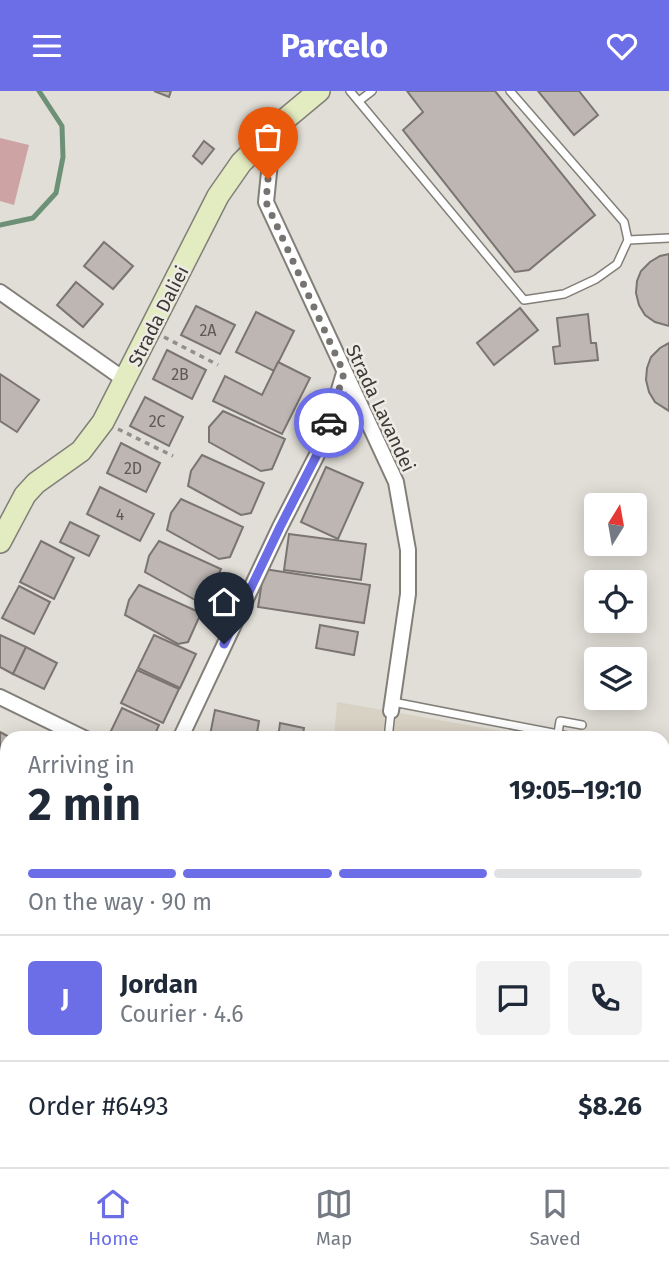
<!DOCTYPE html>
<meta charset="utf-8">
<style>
:root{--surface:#fff;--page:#f2f2f3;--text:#1f2937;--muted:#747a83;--line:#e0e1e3;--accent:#6c6ee8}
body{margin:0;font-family:"Fira Sans",sans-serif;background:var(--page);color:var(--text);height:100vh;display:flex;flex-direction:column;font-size:26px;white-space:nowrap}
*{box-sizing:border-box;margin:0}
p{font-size:23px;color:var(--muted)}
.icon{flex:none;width:38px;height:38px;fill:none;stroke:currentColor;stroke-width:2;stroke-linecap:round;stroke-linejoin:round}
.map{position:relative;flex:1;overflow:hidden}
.side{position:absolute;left:0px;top:640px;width:670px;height:436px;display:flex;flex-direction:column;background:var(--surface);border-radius:21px 21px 0 0;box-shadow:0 4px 18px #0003}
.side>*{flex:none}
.needle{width:46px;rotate:11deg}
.buttons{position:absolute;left:584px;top:402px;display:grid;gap:14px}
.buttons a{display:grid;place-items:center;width:63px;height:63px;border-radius:7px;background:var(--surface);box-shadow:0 4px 18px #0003;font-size:35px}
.pin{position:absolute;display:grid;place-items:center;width:60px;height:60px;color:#fff;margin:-72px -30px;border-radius:50% 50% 50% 0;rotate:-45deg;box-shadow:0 0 7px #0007}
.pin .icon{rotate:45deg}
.courier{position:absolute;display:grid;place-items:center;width:70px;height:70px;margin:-35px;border:5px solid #6c6ee8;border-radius:50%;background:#fff;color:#222;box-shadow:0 2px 9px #0007}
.headline em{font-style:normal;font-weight:700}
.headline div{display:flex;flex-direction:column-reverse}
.headline{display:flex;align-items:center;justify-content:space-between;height:119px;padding:0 28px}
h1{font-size:46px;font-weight:700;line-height:52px}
.bar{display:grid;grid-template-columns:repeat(4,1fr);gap:10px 7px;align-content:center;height:84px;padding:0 28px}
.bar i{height:9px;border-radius:5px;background:var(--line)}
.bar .selected{background:var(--accent)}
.bar p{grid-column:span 4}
.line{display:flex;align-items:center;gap:18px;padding:0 28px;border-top:2px solid var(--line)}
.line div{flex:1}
.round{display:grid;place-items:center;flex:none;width:74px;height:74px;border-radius:7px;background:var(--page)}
header{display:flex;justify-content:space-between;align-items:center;height:91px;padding:0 28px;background:var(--accent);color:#fff;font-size:32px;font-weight:700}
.dock{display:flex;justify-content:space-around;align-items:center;height:98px;border-top:2px solid var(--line);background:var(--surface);font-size:19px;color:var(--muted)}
.dock a{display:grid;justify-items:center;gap:4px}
.dock .selected{color:var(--accent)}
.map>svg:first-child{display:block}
</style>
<header><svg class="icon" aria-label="menu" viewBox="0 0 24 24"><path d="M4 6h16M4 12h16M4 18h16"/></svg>Parcelo<svg class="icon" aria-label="heart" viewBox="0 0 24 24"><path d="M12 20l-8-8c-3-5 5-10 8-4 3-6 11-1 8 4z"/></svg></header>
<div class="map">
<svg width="669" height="1076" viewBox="0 0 669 1076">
<rect width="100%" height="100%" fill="#e1ded7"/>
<polygon fill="#d8d2c4" points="337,611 513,642 517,647 334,648"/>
<polygon fill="#cda4a3" points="0,47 29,54 14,114 0,110"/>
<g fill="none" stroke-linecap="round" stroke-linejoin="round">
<g stroke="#6d9177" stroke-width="5">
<polyline points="0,134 33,127 56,102 63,66 62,35 39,0"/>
<polyline points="0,946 7,949"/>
<polyline points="233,1069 245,1076"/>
</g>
</g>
<g fill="#bdb6b2" stroke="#7b7571" stroke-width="2">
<polygon points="154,0 171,0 169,6"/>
<polygon points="407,0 495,0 595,124 529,179 515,181 403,39 423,21"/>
<polygon points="538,0 579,0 598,24 574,44"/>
<polygon points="204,50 214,58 202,73 193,65"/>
<polygon points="104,151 133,175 113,198 84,175"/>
<polygon points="669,163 669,235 655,231 645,224 639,214 636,202 637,190 641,180 650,171 660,165"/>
<polygon points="76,191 103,213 83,236 57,214"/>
<polygon points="196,215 235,234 220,263 181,244"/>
<polygon points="520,217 538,239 494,274 477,252"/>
<polygon points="256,221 294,240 274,280 236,261"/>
<polygon points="588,223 591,252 596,252 598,269 555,273 553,256 560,255 557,227"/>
<polygon points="669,252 669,320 655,311 649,301 646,289 647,277 651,266 660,257"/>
<polygon points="167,259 206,279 192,308 153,288"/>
<polygon points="278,271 310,287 282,343 213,310 225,285 262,304"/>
<polygon points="0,283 39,309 17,341 0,330"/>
<polygon points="145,306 183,326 169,355 130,335"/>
<polygon points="223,320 285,348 272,378 261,380 209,351 209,336"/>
<polygon points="121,352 160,372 146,401 107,382"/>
<polygon points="202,364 264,392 251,422 241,424 188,395 191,380"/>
<polygon points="326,376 363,392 338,448 301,431"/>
<polygon points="100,396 154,423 140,450 87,423"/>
<polygon points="181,408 243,436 230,466 219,468 167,439 171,422"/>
<polygon points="70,431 99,445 89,465 60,451"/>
<polygon points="289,443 366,453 361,489 284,479"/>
<polygon points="41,450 74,467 54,508 20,491"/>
<polygon points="159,450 221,478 208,508 197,510 145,481 149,465"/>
<polygon points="264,478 370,494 364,532 258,516"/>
<polygon points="139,494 201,522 188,551 178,553 125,524 129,509"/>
<polygon points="19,495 50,511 34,543 2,527"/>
<polygon points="320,534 358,541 354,564 316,557"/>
<polygon points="0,544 26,556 13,583 0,576"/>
<polygon points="154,544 196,563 180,597 138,577"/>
<polygon points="26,556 57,572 44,598 13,583"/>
<polygon points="137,579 179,598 163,632 121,612"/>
<polygon points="122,617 159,634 153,648 123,648 110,642"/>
<polygon points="215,619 259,630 256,648 210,644"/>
<polygon points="280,632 304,637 302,648 278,648"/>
<polygon points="562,640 593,645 592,648 561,648"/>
<polygon points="0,641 13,648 7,648 7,676 0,672"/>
<polygon points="260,641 279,644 278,648 259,648"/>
<polygon points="0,827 7,831 7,869 0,866"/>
<polygon points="344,1069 368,1069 365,1076 341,1076"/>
</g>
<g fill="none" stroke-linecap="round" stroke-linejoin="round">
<defs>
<g id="lane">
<polyline points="350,0 524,209 564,203 596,188 617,173 628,149 624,131 510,0"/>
<polyline points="359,10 372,0"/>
<polyline points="628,149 669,147"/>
<polyline points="393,611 558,643"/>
<polyline points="388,648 391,620"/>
<polyline points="557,648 560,630 582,634"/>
</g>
<g id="street">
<polyline points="273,42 266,111 396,391 408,459 408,503 391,620"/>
<polyline points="0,201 125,289"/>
<polyline points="0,606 86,648"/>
<polyline points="180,648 280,436 323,352 344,282"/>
<polyline points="0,926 7,930"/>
<polyline points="0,967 7,971"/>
<polyline points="202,1069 216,1076"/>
<polyline points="280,1069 293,1076"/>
<polyline points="4,1076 7,1068"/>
</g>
<polyline id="secondary" points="0,451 25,404 36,392 81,360 103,331 218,105 241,72 283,30 319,0"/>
</defs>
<use href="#lane" stroke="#827f79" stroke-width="10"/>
<use href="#street" stroke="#827f79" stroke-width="18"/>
<use href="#secondary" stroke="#827f79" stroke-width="24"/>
<g stroke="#918f8a" stroke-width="3.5" stroke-dasharray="5 5" stroke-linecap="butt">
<polyline points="164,246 218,274"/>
<polyline points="118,338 173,365"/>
</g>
<use href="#lane" stroke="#fff" stroke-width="7"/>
<use href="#street" stroke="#fff" stroke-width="14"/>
<use href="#secondary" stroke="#e3ebc0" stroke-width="21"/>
</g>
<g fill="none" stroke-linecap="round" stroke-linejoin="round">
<polyline stroke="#767370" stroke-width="7" stroke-dasharray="0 12.6" points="268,88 266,111 344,282 329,332"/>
<polyline stroke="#6c6ee8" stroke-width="9" points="224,553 280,436 323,352 329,332"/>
</g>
<g text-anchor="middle" stroke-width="5" stroke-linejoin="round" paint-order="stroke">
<g font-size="16" fill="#5c5956">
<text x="208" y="245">2A</text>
<text x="180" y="289">2B</text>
<text x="157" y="336">2C</text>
<text x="133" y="383">2D</text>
<text x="120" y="429">4</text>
</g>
<g font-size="19" fill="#3c3a38" stroke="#eeebe4">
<text transform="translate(158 225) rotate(-63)" y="7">Strada Daliei</text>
<text transform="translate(381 317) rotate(65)" y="7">Strada Lavandei</text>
</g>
</g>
</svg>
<div class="buttons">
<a><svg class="needle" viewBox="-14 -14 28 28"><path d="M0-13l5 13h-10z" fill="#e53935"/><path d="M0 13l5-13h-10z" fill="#747a83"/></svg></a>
<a><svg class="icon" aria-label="locate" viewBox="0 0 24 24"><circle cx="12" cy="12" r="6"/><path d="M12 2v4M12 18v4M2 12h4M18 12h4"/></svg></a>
<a><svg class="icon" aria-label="layers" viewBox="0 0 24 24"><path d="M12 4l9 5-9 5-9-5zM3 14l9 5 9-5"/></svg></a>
</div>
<div class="pin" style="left:268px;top:88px;background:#ea580c"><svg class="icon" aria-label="bag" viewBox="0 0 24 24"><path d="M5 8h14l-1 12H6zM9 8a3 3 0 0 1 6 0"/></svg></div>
<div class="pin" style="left:224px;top:553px;background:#1f2937"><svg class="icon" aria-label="home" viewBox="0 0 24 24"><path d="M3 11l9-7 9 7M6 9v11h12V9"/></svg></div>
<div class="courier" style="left:329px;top:332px"><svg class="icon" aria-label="car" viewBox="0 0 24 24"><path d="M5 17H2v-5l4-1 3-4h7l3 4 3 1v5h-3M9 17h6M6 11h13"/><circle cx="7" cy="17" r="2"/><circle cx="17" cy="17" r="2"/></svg></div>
<section class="side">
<div class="headline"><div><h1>2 min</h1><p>Arriving in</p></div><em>19:05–19:10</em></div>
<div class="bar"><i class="selected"></i><i class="selected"></i><i class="selected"></i><i></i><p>On the way · 90 m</p></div>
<div class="line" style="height:126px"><b class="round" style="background:var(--accent);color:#fff">J</b><div><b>Jordan</b><p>Courier · 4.6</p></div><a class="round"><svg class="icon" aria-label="chat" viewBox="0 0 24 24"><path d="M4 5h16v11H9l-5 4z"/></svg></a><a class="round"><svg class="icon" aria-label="phone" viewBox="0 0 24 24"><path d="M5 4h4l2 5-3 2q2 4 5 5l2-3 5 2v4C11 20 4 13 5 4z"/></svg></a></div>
<div class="line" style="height:91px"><div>Order #6493</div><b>$8.26</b></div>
</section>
</div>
<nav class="dock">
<a class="selected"><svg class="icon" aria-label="home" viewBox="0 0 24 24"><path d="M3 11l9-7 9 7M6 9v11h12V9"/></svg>Home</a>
<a><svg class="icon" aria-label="map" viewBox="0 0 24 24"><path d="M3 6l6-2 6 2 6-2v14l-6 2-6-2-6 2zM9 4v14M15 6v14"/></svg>Map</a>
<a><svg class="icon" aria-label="saved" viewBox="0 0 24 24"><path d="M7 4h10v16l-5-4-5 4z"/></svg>Saved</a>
</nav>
